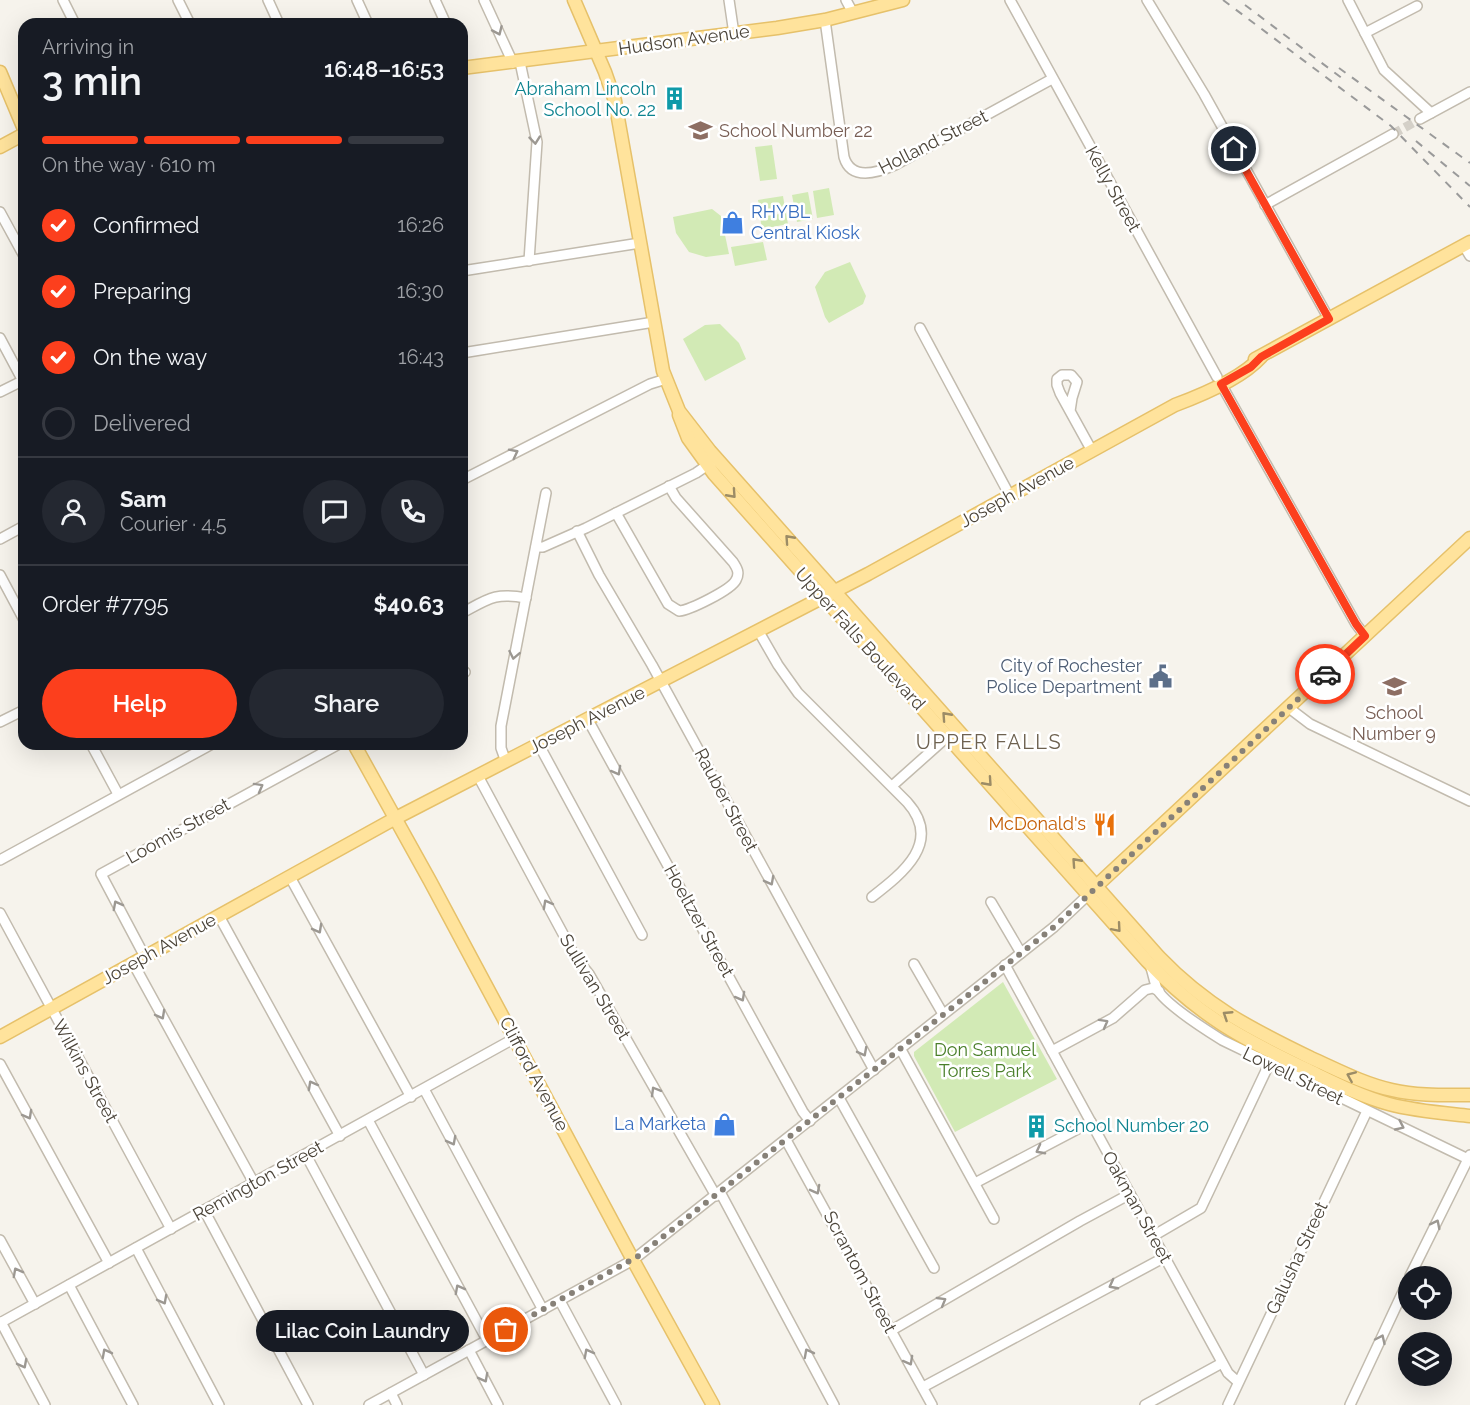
<!DOCTYPE html>
<meta charset="utf-8">
<style>
:root{--surface:#171b24;--page:#242831;--text:#f1f3f6;--muted:#9ea1a6;--line:#363941;--accent:#fc3f1d}
body{margin:0;font-family:Raleway,sans-serif;background:var(--page);color:var(--text);height:100vh;display:flex;flex-direction:column;font-size:22px;white-space:nowrap}
*{box-sizing:border-box;margin:0}
p{font-size:20px;color:var(--muted)}
.icon{flex:none;width:33px;height:33px;fill:none;stroke:currentColor;stroke-width:2;stroke-linecap:round;stroke-linejoin:round}
.map{position:relative;flex:1;overflow:hidden}
.panel{position:absolute;left:18px;top:18px;width:450px;height:732px;display:flex;flex-direction:column;background:var(--surface);border-radius:18px;box-shadow:0 6px 24px #0002}
.panel>*{flex:none}
.fabs{position:absolute;left:1398px;top:1266px;display:grid;gap:12px}
.fabs a{display:grid;place-items:center;width:54px;height:54px;border-radius:50%;background:var(--surface);box-shadow:0 6px 24px #0002;font-size:30px}
.pin{position:absolute;display:grid;place-items:center;width:51px;height:51px;color:#fff;margin:-26px;border:3px solid #fff;border-radius:50%;box-shadow:0 2px 6px #0007}
.courier{position:absolute;display:grid;place-items:center;width:60px;height:60px;margin:-30px;border:4px solid #fc3f1d;border-radius:50%;background:#fff;color:#222;box-shadow:0 2px 8px #0007}
.bubble{position:absolute;height:42px;border-radius:21px;background:var(--surface);box-shadow:0 6px 24px #0002;font-size:20px;font-weight:600;line-height:42px;text-align:center}
.head em{font-style:normal;font-weight:600}
.head div{display:flex;flex-direction:column-reverse}
.head{display:flex;align-items:center;justify-content:space-between;height:102px;padding:0 24px}
h1{font-size:39px;font-weight:600;line-height:45px}
.bar{display:grid;grid-template-columns:repeat(4,1fr);gap:9px 6px;align-content:center;height:72px;padding:0 24px}
.bar i{height:8px;border-radius:4px;background:var(--line)}
.bar .current{background:var(--accent)}
.bar p{grid-column:span 4}
.line{display:flex;align-items:center;gap:15px;padding:0 24px;border-top:2px solid var(--line)}
.line div{flex:1}
.round{display:grid;place-items:center;flex:none;width:63px;height:63px;border-radius:32px;background:var(--page)}
ol{padding:0 24px;list-style:none}
li{display:flex;align-items:center;gap:18px;height:66px}
li p{margin-inline-start:auto}
li .icon{padding:6px;border-radius:50%;background:var(--accent);color:#fff;stroke-width:4}
li:last-child{color:var(--muted)}
li i{width:33px;height:33px;border:3px solid var(--line);border-radius:50%}
.action{display:flex;gap:12px;margin-top:auto;padding:12px 24px}
.action a{flex:1;height:69px;border-radius:36px;background:var(--accent);color:#fff;font-size:24px;font-weight:600;line-height:69px;text-align:center}
.action a+a{background:var(--page);color:var(--text)}
.map>svg:first-child{display:block}
</style>
<div class="map">
<svg width="1470" height="1405" viewBox="0 0 1470 1405">
<rect width="100%" height="100%" fill="#f6f3ec"/>
<g fill="#d2eab5">
<polygon points="772,145 777,179 760,181 755,147"/>
<polygon points="829,188 834,215 817,218 813,191"/>
<polygon points="808,192 813,219 797,222 792,195"/>
<polygon points="783,196 785,208 760,212 758,200"/>
<polygon points="712,209 721,216 729,254 706,257 689,252 676,233 673,217"/>
<polygon points="786,213 788,224 762,229 760,217"/>
<polygon points="763,242 767,260 735,266 731,247"/>
<polygon points="850,262 866,296 863,304 829,323 825,317 815,287 825,272"/>
<polygon points="720,324 739,343 746,359 705,381 683,339 705,325"/>
<polygon points="1003,982 1057,1079 955,1132 914,1056 914,1052"/>
</g>
<g fill="none" stroke-linecap="round" stroke-linejoin="round">
<polyline stroke="#d4d0c8" stroke-width="9" stroke-dasharray="9 4.5" stroke-linecap="butt" points="1393,134 1420,119"/>
<defs>
<g id="minor">
<polyline points="63,0 75,24"/>
<polyline points="178,0 190,24"/>
<polyline points="268,0 279,24"/>
<polyline points="357,0 368,24"/>
<polyline points="435,0 446,24"/>
<polyline points="484,0 513,63"/>
<polyline points="729,0 734,34"/>
<polyline points="846,0 853,13"/>
<polyline points="1010,0 1217,377"/>
<polyline points="1147,0 1204,94 1329,319"/>
<polyline points="1348,0 1384,70 1431,113"/>
<path d="M825,20L844,157C851,181 877,173 895,165L1052,79"/>
<polyline points="1365,33 1417,6"/>
<polyline points="520,62 537,142 529,261"/>
<polyline points="1420,119 1470,92"/>
<polyline points="1265,205 1393,134"/>
<polyline points="0,212 24,256"/>
<polyline points="1464,246 1470,256"/>
<polyline points="462,271 640,243"/>
<polyline points="920,328 1010,496"/>
<polyline points="0,338 24,383"/>
<polyline points="462,353 654,322"/>
<polyline points="1221,384 1356,624 1365,636"/>
<polyline points="0,392 24,380"/>
<polyline points="1070,411 1072,398 1077,382 1071,375 1062,375 1057,379 1057,385 1060,393 1092,451"/>
<polyline points="462,480 650,384 666,379"/>
<path d="M616,513L668,604L679,611C690,610 731,590 736,580C740,573 737,568 733,562L676,498L669,486"/>
<polyline points="577,531 599,575 652,665 874,1070"/>
<polyline points="0,539 24,526"/>
<polyline points="536,547 543,547 586,528 696,473 712,462"/>
<polyline points="0,575 24,620"/>
<path d="M462,613C488,599 495,592 526,598"/>
<path d="M759,632L778,665L798,693L907,802C943,842 903,873 872,897"/>
<polyline points="462,674 465,672"/>
<polyline points="1289,708 1310,724 1470,801"/>
<polyline points="588,720 803,1112 810,1121"/>
<polyline points="0,722 24,710"/>
<polyline points="91,744 118,794"/>
<polyline points="539,745 642,935"/>
<polyline points="506,762 501,748 501,726 546,493"/>
<polyline points="478,776 576,958 589,974 716,1196"/>
<polyline points="892,786 947,737"/>
<polyline points="0,860 212,744"/>
<polyline points="290,877 411,1097"/>
<polyline points="991,902 1021,953"/>
<polyline points="0,913 171,1229"/>
<polyline points="219,916 340,1136"/>
<polyline points="145,957 101,874 339,744"/>
<polyline points="133,963 254,1183"/>
<polyline points="914,964 943,1014"/>
<polyline points="1005,965 1228,1373 1238,1382"/>
<path d="M1150,965C1153,973 1154,981 1157,989C1165,1004 1206,1030 1222,1040L1468,1159"/>
<polyline points="900,1048 994,1219"/>
<polyline points="1052,1051 1113,1018 1145,990 1153,988 1159,991"/>
<polyline points="0,1064 109,1263"/>
<polyline points="424,1089 543,1310"/>
<polyline points="839,1098 934,1268"/>
<polyline points="368,1120 487,1340"/>
<polyline points="786,1140 932,1405"/>
<polyline points="306,1155 424,1375"/>
<polyline points="975,1183 1091,1122"/>
<polyline points="720,1192 834,1405"/>
<polyline points="204,1210 308,1405"/>
<polyline points="1153,1236 1201,1208 1271,1060"/>
<polyline points="0,1240 35,1304"/>
<polyline points="136,1248 219,1405"/>
<polyline points="1410,1276 1470,1155"/>
<polyline points="69,1285 133,1405"/>
<polyline points="560,1301 616,1405"/>
<polyline points="1,1322 45,1405"/>
<polyline points="0,1323 515,1038"/>
<polyline points="892,1330 1080,1221 1130,1194"/>
<polyline points="469,1350 498,1405"/>
<polyline points="923,1387 1165,1257"/>
<polyline points="391,1393 397,1405"/>
<polyline points="369,1405 633,1260 1054,927 1088,895"/>
<polyline points="1145,1405 1222,1363"/>
<polyline points="1228,1405 1367,1111"/>
<polyline points="1350,1405 1408,1281"/>
</g>
<g id="major">
<path d="M574,0L605,72L615,101L663,371L679,411L710,451L1159,957C1206,1006 1251,1029 1311,1058C1338,1070 1364,1084 1392,1090C1418,1096 1444,1095 1470,1095"/>
<polyline points="462,68 777,28 825,20 903,0"/>
<polyline points="0,72 24,129"/>
<polyline points="0,147 24,134"/>
<polyline points="1255,359 1470,242"/>
<path d="M679,415L688,438L714,474L1147,961C1199,1016 1241,1038 1308,1070C1335,1083 1360,1096 1389,1104C1415,1111 1443,1113 1470,1116"/>
<polyline points="354,744 430,881 633,1260 713,1405"/>
<polyline points="1091,891 1470,538"/>
<path d="M0,1037L394,819L868,574L1175,405C1202,395 1242,378 1261,357"/>
</g>
</defs>
<use href="#minor" stroke="#c2bbae" stroke-width="12"/>
<use href="#major" stroke="#e6c16a" stroke-width="15"/>
<use href="#minor" stroke="#fff" stroke-width="9"/>
<use href="#major" stroke="#ffe39c" stroke-width="12"/>
<g stroke="#9a9a9a" stroke-width="2" stroke-dasharray="8 8" stroke-linecap="butt">
<polyline points="1223,0 1391,126 1470,207"/>
<polyline points="1245,5 1343,79"/>
<polyline points="1339,68 1470,163"/>
<polyline points="1416,141 1470,186"/>
</g>
</g>
<defs><path id="oneway-chevron" d="M-2-3.5L2.5 0L-2 3.5" fill="none" stroke-width="1.6" stroke-linecap="round" stroke-linejoin="round" transform="scale(1.5)"/></defs>
<g stroke="#9c9892">
<use href="#oneway-chevron" transform="translate(498 31) rotate(66)"/>
<use href="#oneway-chevron" transform="translate(535 140) rotate(84)"/>
<use href="#oneway-chevron" transform="translate(514 453) rotate(-27)"/>
<use href="#oneway-chevron" transform="translate(514 655) rotate(101)"/>
<use href="#oneway-chevron" transform="translate(617 771) rotate(61)"/>
<use href="#oneway-chevron" transform="translate(259 787) rotate(-29)"/>
<use href="#oneway-chevron" transform="translate(770 881) rotate(62)"/>
<use href="#oneway-chevron" transform="translate(547 904) rotate(-119)"/>
<use href="#oneway-chevron" transform="translate(117 905) rotate(-118)"/>
<use href="#oneway-chevron" transform="translate(318 929) rotate(61)"/>
<use href="#oneway-chevron" transform="translate(741 997) rotate(61)"/>
<use href="#oneway-chevron" transform="translate(161 1015) rotate(61)"/>
<use href="#oneway-chevron" transform="translate(1104 1023) rotate(-29)"/>
<use href="#oneway-chevron" transform="translate(863 1052) rotate(62)"/>
<use href="#oneway-chevron" transform="translate(312 1085) rotate(-119)"/>
<use href="#oneway-chevron" transform="translate(655 1091) rotate(-120)"/>
<use href="#oneway-chevron" transform="translate(28 1115) rotate(61)"/>
<use href="#oneway-chevron" transform="translate(1400 1126) rotate(25)"/>
<use href="#oneway-chevron" transform="translate(452 1141) rotate(62)"/>
<use href="#oneway-chevron" transform="translate(1040 1150) rotate(152)"/>
<use href="#oneway-chevron" transform="translate(816 1190) rotate(62)"/>
<use href="#oneway-chevron" transform="translate(1436 1224) rotate(-63)"/>
<use href="#oneway-chevron" transform="translate(17 1272) rotate(-118)"/>
<use href="#oneway-chevron" transform="translate(1113 1285) rotate(152)"/>
<use href="#oneway-chevron" transform="translate(459 1289) rotate(-118)"/>
<use href="#oneway-chevron" transform="translate(163 1300) rotate(62)"/>
<use href="#oneway-chevron" transform="translate(942 1301) rotate(-30)"/>
<use href="#oneway-chevron" transform="translate(1381 1339) rotate(-65)"/>
<use href="#oneway-chevron" transform="translate(106 1353) rotate(-118)"/>
<use href="#oneway-chevron" transform="translate(588 1353) rotate(-118)"/>
<use href="#oneway-chevron" transform="translate(808 1353) rotate(-118)"/>
<use href="#oneway-chevron" transform="translate(909 1361) rotate(61)"/>
<use href="#oneway-chevron" transform="translate(23 1364) rotate(62)"/>
<use href="#oneway-chevron" transform="translate(484 1378) rotate(62)"/>
</g>
<g stroke="#9c8c66">
<use href="#oneway-chevron" transform="translate(732 494) rotate(48)"/>
<use href="#oneway-chevron" transform="translate(789 539) rotate(-132)"/>
<use href="#oneway-chevron" transform="translate(946 716) rotate(-132)"/>
<use href="#oneway-chevron" transform="translate(988 782) rotate(48)"/>
<use href="#oneway-chevron" transform="translate(1076 862) rotate(-132)"/>
<use href="#oneway-chevron" transform="translate(1117 928) rotate(49)"/>
<use href="#oneway-chevron" transform="translate(1227 1015) rotate(-147)"/>
<use href="#oneway-chevron" transform="translate(1351 1076) rotate(-157)"/>
</g>
<g fill="none" stroke-linecap="round" stroke-linejoin="round">
<polyline stroke="#878178" stroke-width="6" stroke-dasharray="0 10.8" points="506,1330 640,1255 1054,927 1325,674"/>
<polyline stroke="#fc3f1d" stroke-width="8" points="1234,149 1329,319 1261,357 1251,367 1221,384 1356,624 1365,636 1325,674"/>
</g>
<defs>
<symbol id="building-bare" viewBox="-9 -9 18 18"><path d="M-4-6H4V6H1V3H-1V6H-4ZM-2.5-4.3h1.7v1.8h-1.7ZM.8-4.3h1.7v1.8H.8ZM-2.5-1h1.7V.8h-1.7ZM.8-1h1.7V.8H.8Z" fill="#0f9aa8" stroke="#fff" stroke-width="2.5" paint-order="stroke"/></symbol>
<symbol id="school-bare" viewBox="-9 -9 18 18"><path d="M0-5L7-2L0 1L-7-2ZM-4 1L0 2.5L4 1V4Q0 6-4 4Z" fill="#8d6e63" stroke="#fff" stroke-width="2.5" paint-order="stroke"/></symbol>
<symbol id="shop-bare" viewBox="-9 -9 18 18"><path d="M-5-2.5h2.3a2.7 3.5 0 0 1 5.4 0H5L5.5 6h-11ZM-1.5-2.5h3a1.5 2.3 0 0 0-3 0Z" fill="#3f7fe0" stroke="#fff" stroke-width="2.5" paint-order="stroke"/></symbol>
<symbol id="civic-bare" viewBox="-9 -9 18 18"><path d="M-.6-6.5H3V-4.5H.6V-3L4-1V1h2V6H-6V1h2V-1L-.6-3ZM-1.2 2.5V6h2.4V2.5Z" fill="#5c6f8a" stroke="#fff" stroke-width="2.5" paint-order="stroke"/></symbol>
<symbol id="restaurant-bare" viewBox="-9 -9 18 18"><path d="M-5-6h1v4h1v-4h1v4h1v-4h1v5L-1.5 .5V6h-2V.5L-5-1ZM5-6V6H3V1.5H1.5Q1.5-4 5-6Z" fill="#e8710a" stroke="#fff" stroke-width="2.5" paint-order="stroke"/></symbol>
</defs>
<g fill-rule="evenodd">
<use href="#building-bare" x="658" y="82" width="33" height="33"/>
<use href="#school-bare" x="684" y="114" width="33" height="33"/>
<use href="#shop-bare" x="716" y="206" width="33" height="33"/>
<use href="#civic-bare" x="1144" y="660" width="33" height="33"/>
<use href="#school-bare" x="1378" y="670" width="33" height="33"/>
<use href="#restaurant-bare" x="1088" y="808" width="33" height="33"/>
<use href="#shop-bare" x="708" y="1108" width="33" height="33"/>
<use href="#building-bare" x="1020" y="1110" width="33" height="33"/>
</g>
<g text-anchor="middle" stroke-width="5" stroke-linejoin="round" paint-order="stroke">
<g font-size="18" fill="#4b4439" stroke="#fff">
<text transform="translate(684 40) rotate(-8)" y="6">Hudson Avenue</text>
<text transform="translate(933 142) rotate(-27)" y="6">Holland Street</text>
<text transform="translate(1113 189) rotate(61)" y="6">Kelly Street</text>
<text transform="translate(1017 492) rotate(-29)" y="6">Joseph Avenue</text>
<text transform="translate(860 639) rotate(48)" y="6">Upper Falls Boulevard</text>
<text transform="translate(587 720) rotate(-27)" y="6">Joseph Avenue</text>
<text transform="translate(726 800) rotate(62)" y="6">Rauber Street</text>
<text transform="translate(178 831) rotate(-29)" y="6">Loomis Street</text>
<text transform="translate(699 921) rotate(61)" y="6">Hoeltzer Street</text>
<text transform="translate(159 949) rotate(-29)" y="6">Joseph Avenue</text>
<text transform="translate(595 987) rotate(59)" y="6">Sullivan Street</text>
<text transform="translate(85 1071) rotate(61)" y="6">Wilkins Street</text>
<text transform="translate(534 1074) rotate(62)" y="6">Clifford Avenue</text>
<text transform="translate(1293 1076) rotate(26)" y="6">Lowell Street</text>
<text transform="translate(258 1181) rotate(-29)" y="6">Remington Street</text>
<text transform="translate(1137 1207) rotate(61)" y="6">Oakman Street</text>
<text transform="translate(1297 1258) rotate(-65)" y="6">Galusha Street</text>
<text transform="translate(860 1272) rotate(62)" y="6">Scrantom Street</text>
</g>
<g font-size="18" fill="#0d838f" stroke="#fff" text-anchor="end">
<text x="656" y="95">Abraham Lincoln<tspan x="656" dy="21">School No. 22</tspan></text>
<text x="1054" y="1132" text-anchor="start">School Number 20</text>
</g>
<g font-size="18" fill="#785e54" stroke="#fff" text-anchor="start">
<text x="719" y="137">School Number 22</text>
<text x="1394" y="719" text-anchor="middle">School<tspan x="1394" dy="21">Number 9</tspan></text>
</g>
<g font-size="18" fill="#366cbe" stroke="#fff" text-anchor="start">
<text x="751" y="218">RHYBL<tspan x="751" dy="21">Central Kiosk</tspan></text>
<text x="706" y="1130" text-anchor="end">La Marketa</text>
</g>
<g font-size="18" fill="#4e5e75" stroke="#fff" text-anchor="end">
<text x="1142" y="672">City of Rochester<tspan x="1142" dy="21">Police Department</tspan></text>
</g>
<g font-size="18" fill="#c56008" stroke="#fff" text-anchor="end">
<text x="1086" y="830">McDonald's</text>
</g>
<g font-size="18" fill="#4a7f2a" stroke="#fff">
<text x="985" y="1056">Don Samuel<tspan x="985" dy="21">Torres Park</tspan></text>
</g>
<g font-size="20" letter-spacing="1.5" fill="#6e6250" stroke="#fff">
<text x="989" y="749">UPPER FALLS</text>
</g>
</g>
</svg>
<div class="fabs">
<a><svg class="icon" aria-label="locate" viewBox="0 0 24 24"><circle cx="12" cy="12" r="6"/><path d="M12 2v4M12 18v4M2 12h4M18 12h4"/></svg></a>
<a><svg class="icon" aria-label="layers" viewBox="0 0 24 24"><path d="M12 4l9 5-9 5-9-5zM3 14l9 5 9-5"/></svg></a>
</div>
<div class="pin" style="left:506px;top:1330px;background:#ea580c"><svg class="icon" aria-label="bag" viewBox="0 0 24 24"><path d="M5 8h14l-1 12H6zM9 8a3 3 0 0 1 6 0"/></svg></div>
<div class="pin" style="left:1234px;top:149px;background:#1f2937"><svg class="icon" aria-label="home" viewBox="0 0 24 24"><path d="M3 11l9-7 9 7M6 9v11h12V9"/></svg></div>
<div class="courier" style="left:1325px;top:674px"><svg class="icon" aria-label="car" viewBox="0 0 24 24"><path d="M5 17H2v-5l4-1 3-4h7l3 4 3 1v5h-3M9 17h6M6 11h13"/><circle cx="7" cy="17" r="2"/><circle cx="17" cy="17" r="2"/></svg></div>
<div class="bubble" style="left:256px;top:1310px;width:213px">Lilac Coin Laundry</div>
<section class="panel">
<div class="head"><div><h1>3 min</h1><p>Arriving in</p></div><em>16:48–16:53</em></div>
<div class="bar"><i class="current"></i><i class="current"></i><i class="current"></i><i></i><p>On the way · 610 m</p></div>
<ol>
<li><svg class="icon" aria-label="check" viewBox="0 0 24 24"><path d="M5 12l5 5 9-10"/></svg>Confirmed<p>16:26</p></li>
<li><svg class="icon" aria-label="check" viewBox="0 0 24 24"><path d="M5 12l5 5 9-10"/></svg>Preparing<p>16:30</p></li>
<li><svg class="icon" aria-label="check" viewBox="0 0 24 24"><path d="M5 12l5 5 9-10"/></svg>On the way<p>16:43</p></li>
<li><i></i>Delivered</li>
</ol>
<div class="line" style="height:108px"><a class="round"><svg class="icon" aria-label="person" viewBox="0 0 24 24"><circle cx="12" cy="8" r="4"/><path d="M4 21q1-7 8-7t8 7"/></svg></a><div><b>Sam</b><p>Courier · 4.5</p></div><a class="round"><svg class="icon" aria-label="chat" viewBox="0 0 24 24"><path d="M4 5h16v11H9l-5 4z"/></svg></a><a class="round"><svg class="icon" aria-label="phone" viewBox="0 0 24 24"><path d="M5 4h4l2 5-3 2q2 4 5 5l2-3 5 2v4C11 20 4 13 5 4z"/></svg></a></div>
<div class="line" style="height:78px"><div>Order #7795</div><b>$40.63</b></div>
<div class="action"><a>Help</a><a>Share</a></div>
</section>
</div>
